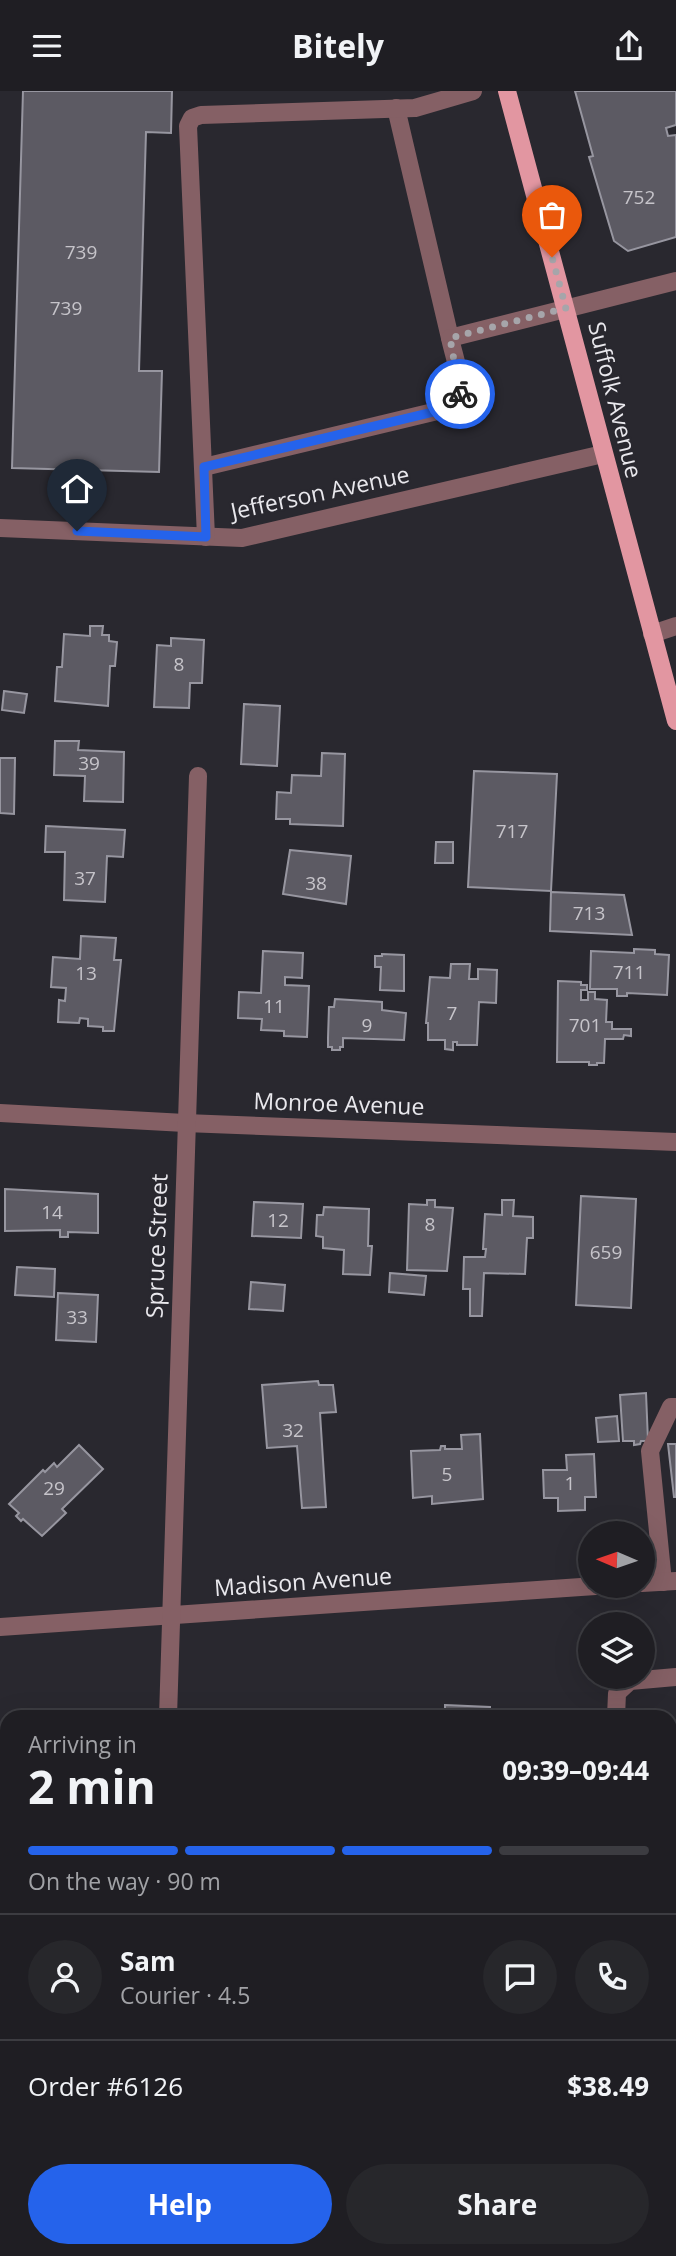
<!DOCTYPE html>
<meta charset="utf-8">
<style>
:root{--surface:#1f1e23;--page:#27272b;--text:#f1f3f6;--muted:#a1a2a6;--line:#3c3c41;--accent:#2563eb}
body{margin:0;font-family:"Open Sans",sans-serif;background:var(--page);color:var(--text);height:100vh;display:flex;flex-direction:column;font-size:26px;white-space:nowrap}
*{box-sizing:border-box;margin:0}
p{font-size:23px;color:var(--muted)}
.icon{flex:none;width:38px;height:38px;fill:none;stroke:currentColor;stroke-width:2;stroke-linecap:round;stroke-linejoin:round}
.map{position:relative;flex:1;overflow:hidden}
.drawer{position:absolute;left:0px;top:1619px;width:677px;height:548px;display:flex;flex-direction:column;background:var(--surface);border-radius:21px 21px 0 0;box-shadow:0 7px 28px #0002,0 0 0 2px var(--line)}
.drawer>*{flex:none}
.needle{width:46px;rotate:272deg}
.controls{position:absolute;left:578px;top:1430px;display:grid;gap:14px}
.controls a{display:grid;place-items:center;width:77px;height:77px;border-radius:50%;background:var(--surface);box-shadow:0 7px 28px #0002,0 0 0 2px var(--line);font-size:35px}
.pin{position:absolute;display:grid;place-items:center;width:60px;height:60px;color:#fff;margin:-72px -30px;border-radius:50% 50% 50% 0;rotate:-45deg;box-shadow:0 0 7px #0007}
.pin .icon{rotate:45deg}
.courier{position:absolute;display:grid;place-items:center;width:70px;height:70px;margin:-35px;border:5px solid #2563eb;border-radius:50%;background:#fff;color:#222;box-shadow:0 2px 9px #0007}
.summary em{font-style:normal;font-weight:700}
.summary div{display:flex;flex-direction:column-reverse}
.summary{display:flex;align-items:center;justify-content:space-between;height:119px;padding:0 28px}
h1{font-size:46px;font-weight:700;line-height:52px}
.bar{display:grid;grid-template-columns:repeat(4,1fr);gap:10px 7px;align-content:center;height:84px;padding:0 28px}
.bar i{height:9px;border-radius:5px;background:var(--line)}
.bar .active{background:var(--accent)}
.bar p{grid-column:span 4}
.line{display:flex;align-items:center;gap:18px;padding:0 28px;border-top:2px solid var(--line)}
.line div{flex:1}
.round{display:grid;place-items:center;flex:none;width:74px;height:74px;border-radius:37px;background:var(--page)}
.button{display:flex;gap:14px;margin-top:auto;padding:14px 28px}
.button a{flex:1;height:80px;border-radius:42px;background:var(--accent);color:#fff;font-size:28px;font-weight:700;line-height:80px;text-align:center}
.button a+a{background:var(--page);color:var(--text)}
header{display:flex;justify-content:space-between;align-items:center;height:91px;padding:0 28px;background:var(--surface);font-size:32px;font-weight:700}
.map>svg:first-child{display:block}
</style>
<header><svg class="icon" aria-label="menu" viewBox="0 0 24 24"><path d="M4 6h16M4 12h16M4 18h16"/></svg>Bitely<svg class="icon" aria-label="share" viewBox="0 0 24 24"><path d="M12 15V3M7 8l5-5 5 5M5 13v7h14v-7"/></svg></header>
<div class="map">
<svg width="676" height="2165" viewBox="0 0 676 2165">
<rect width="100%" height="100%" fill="#29282f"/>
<g fill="#5c5a63" stroke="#9796a0" stroke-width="2">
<polygon points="23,0 172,0 171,42 146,41 139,280 162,280 159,381 12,377"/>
<polygon points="575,0 676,0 676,34 666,37 668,45 676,44 676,146 628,160 614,150 589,66 593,65"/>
<polygon points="90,535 103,535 102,544 109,544 109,550 117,551 115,575 110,575 108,615 55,610 57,576 62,576 64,543 90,545"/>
<polygon points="171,547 204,549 202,592 190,592 189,617 154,616 157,554 171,555"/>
<polygon points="4,600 27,603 24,622 2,619"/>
<polygon points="244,613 280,615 277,675 241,673"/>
<polygon points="55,650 79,650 78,659 124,661 123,711 84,710 85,685 54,684"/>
<polygon points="322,662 345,663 343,735 290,733 290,728 276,728 277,701 291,702 292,684 321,685"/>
<polygon points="0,667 15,667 14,723 0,722"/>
<polygon points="474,680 557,683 551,800 468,796"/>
<polygon points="46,735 125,739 123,766 107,765 105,811 64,809 65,761 45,761"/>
<polygon points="436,751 453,751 453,772 435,772"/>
<polygon points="290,759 351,765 346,813 283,803"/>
<polygon points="551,801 624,804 632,844 550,840"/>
<polygon points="81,845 116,847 114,869 121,869 114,940 103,940 103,936 88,935 88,928 80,927 79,932 58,931 59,909 65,910 66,897 51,896 53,866 80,868"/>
<polygon points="634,858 655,859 655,863 669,864 667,904 627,902 627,905 617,905 617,898 590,898 591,860 634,862"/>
<polygon points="263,860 303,862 302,887 285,886 285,894 309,895 307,946 284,945 284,940 261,939 262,928 238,927 239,901 261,902"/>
<polygon points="382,863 404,864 404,900 380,899 381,876 375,876 375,865 382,865"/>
<polygon points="451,873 470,873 469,888 478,888 478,878 497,879 496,912 479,911 477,954 457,954 457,951 453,951 453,959 445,958 445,949 428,949 428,932 426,932 430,886 450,887"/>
<polygon points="558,890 581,891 581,894 587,894 587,899 581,899 581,909 588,909 588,901 595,901 595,908 607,909 606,931 612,931 612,938 631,938 631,945 624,944 623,948 605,948 604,972 597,972 597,974 589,974 589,971 557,971"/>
<polygon points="335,908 382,911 382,919 406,922 404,949 343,947 343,956 340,956 340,959 332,959 332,956 328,956 328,947 329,916 334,916"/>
<polygon points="5,1098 98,1103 98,1142 68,1141 68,1146 60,1146 60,1139 5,1140"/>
<polygon points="581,1105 636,1108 631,1217 576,1214"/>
<polygon points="427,1109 435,1109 435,1116 453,1117 447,1180 407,1179 409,1113 427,1114"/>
<polygon points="502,1109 514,1109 513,1125 533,1126 533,1147 527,1147 525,1183 484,1182 482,1225 470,1225 470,1198 463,1198 464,1166 485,1166 486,1158 483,1158 485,1123 502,1124"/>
<polygon points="254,1111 303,1113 301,1147 252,1145"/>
<polygon points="324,1116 369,1118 368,1155 372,1155 370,1184 343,1183 344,1159 323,1157 323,1146 316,1145 317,1124 323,1124"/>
<polygon points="17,1176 55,1178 54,1206 15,1204"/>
<polygon points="390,1182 426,1185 424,1204 389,1201"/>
<polygon points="251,1191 285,1194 283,1220 249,1218"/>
<polygon points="58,1202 98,1204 96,1251 56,1249"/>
<polygon points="318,1290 319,1294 333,1294 336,1321 320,1322 326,1416 302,1417 297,1355 267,1357 262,1294"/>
<polygon points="646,1302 648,1350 641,1350 640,1353 634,1354 634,1350 623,1350 620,1304"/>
<polygon points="617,1325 619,1350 598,1351 596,1327"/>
<polygon points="480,1343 483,1408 432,1413 432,1405 413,1407 411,1360 440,1359 441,1355 445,1355 445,1358 462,1358 461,1344"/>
<polygon points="668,1353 676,1353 676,1406 674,1406"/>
<polygon points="79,1354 103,1378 62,1418 66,1422 42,1445 23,1428 21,1430 16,1425 19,1422 9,1413 43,1379 45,1381 54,1372 57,1376"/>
<polygon points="594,1363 596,1406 585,1406 585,1419 558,1420 558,1407 544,1407 543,1379 567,1379 566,1364"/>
<polygon points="445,1614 490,1616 490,1619 510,1620 509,1626 445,1626"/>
<polygon points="7,1633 7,1670 0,1674 0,1637"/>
</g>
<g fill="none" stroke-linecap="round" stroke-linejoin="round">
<g stroke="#856065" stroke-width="18">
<polyline points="396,17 450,247 676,190"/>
<path d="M204,376L454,316C468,300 454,267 450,247"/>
<polyline points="0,437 242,447 603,363"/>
<polyline points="206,446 188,35 192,27 201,24 415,17 473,0"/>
<polyline points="652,543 676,535"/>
<polyline points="0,1022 185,1032 676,1051"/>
<polyline points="663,1491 650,1360 671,1316 676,1316"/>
<polyline points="642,1492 676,1490"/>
<polyline points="0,1536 610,1494"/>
<polyline points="168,1626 198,685"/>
<polyline points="616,1626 617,1602 630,1590 676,1586"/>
<polyline points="670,1746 676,1746"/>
<polyline points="154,2165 154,2160"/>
</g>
<polyline stroke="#e296a1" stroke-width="18" points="507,0 676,630"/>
</g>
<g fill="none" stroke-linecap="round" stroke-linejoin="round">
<polyline stroke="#a6a5aa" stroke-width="7" stroke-dasharray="0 12.6" points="460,303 450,247 566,217 552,166"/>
<polyline stroke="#2563eb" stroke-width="9" points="77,440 206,446 204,376 454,316 459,310 460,303"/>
</g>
<g text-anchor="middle" stroke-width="5" stroke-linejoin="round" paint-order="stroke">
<g font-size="19" fill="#c6c4ca">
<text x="639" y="113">752</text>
<text x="81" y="168">739</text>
<text x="66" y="224">739</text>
<text x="179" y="580">8</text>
<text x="89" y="679">39</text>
<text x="512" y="747">717</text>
<text x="85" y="794">37</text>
<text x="316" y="799">38</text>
<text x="589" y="829">713</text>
<text x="629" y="888">711</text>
<text x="86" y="889">13</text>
<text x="274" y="922">11</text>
<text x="452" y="929">7</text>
<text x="367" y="941">9</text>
<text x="585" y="941">701</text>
<text x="52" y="1128">14</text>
<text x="278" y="1136">12</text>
<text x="430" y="1140">8</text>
<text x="606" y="1168">659</text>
<text x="77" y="1233">33</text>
<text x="293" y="1346">32</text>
<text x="447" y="1390">5</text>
<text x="570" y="1399">1</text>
<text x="54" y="1404">29</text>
</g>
<g font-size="23" fill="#e9e8ed" stroke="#29282f">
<text transform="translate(615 309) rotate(76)" y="8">Suffolk Avenue</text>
<text transform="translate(320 402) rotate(-12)" y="8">Jefferson Avenue</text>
<text transform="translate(339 1013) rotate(2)" y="8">Monroe Avenue</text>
<text transform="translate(157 1155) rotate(-88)" y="8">Spruce Street</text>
<text transform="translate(303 1491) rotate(-4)" y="8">Madison Avenue</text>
</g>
</g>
</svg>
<div class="controls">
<a><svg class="needle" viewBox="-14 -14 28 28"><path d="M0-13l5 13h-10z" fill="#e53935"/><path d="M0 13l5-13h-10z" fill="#a1a2a6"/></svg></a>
<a><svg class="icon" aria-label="layers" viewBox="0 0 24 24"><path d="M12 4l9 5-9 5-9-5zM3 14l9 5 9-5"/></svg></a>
</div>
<div class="pin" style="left:552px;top:166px;background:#ea580c"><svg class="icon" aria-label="bag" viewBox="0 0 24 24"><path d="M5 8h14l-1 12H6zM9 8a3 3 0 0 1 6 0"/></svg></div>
<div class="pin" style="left:77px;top:440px;background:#1f2937"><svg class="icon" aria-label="home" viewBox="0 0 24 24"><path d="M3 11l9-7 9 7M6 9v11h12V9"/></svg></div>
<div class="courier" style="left:460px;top:303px"><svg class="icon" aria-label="bike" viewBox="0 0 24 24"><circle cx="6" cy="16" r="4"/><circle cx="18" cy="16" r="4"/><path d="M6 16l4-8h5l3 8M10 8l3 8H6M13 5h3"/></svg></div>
<section class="drawer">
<div class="summary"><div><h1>2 min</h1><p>Arriving in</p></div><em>09:39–09:44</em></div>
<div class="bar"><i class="active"></i><i class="active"></i><i class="active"></i><i></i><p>On the way · 90 m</p></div>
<div class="line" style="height:126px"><a class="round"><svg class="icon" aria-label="person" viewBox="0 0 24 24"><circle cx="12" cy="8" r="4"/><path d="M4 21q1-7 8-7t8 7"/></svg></a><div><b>Sam</b><p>Courier · 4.5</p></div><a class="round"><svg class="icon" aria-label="chat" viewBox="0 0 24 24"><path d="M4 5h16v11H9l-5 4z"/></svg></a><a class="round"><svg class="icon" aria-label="phone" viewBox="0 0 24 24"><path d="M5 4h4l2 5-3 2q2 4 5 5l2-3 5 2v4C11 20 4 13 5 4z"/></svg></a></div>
<div class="line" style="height:91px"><div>Order #6126</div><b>$38.49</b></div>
<div class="button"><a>Help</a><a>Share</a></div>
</section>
</div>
